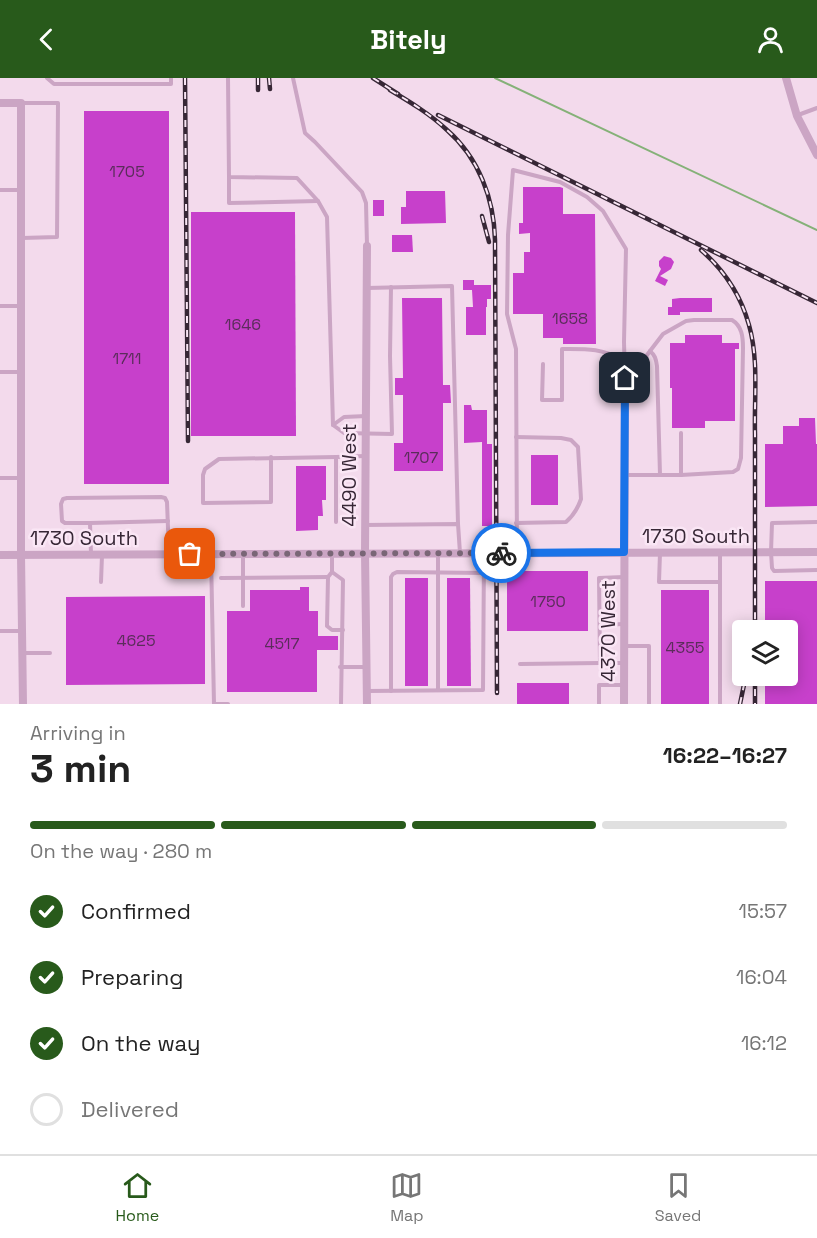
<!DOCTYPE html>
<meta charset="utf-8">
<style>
:root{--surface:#fff;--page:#f2f2f2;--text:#222;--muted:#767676;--line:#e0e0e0;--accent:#285a1b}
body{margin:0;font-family:"Space Grotesk",sans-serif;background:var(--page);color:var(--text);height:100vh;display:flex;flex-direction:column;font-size:22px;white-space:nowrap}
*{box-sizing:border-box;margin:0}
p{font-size:20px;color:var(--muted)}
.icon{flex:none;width:33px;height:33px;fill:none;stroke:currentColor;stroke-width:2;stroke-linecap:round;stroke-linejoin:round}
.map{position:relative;height:626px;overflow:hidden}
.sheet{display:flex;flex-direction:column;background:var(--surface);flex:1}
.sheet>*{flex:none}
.tools{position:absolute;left:732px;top:542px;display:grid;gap:12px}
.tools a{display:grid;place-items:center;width:66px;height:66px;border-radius:6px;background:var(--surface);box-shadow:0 3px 15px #0003;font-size:30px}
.pin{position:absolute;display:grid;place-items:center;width:51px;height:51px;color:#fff;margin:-26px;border-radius:12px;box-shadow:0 3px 9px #0006}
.courier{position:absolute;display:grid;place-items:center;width:60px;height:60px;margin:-30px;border:4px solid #1a73e8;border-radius:50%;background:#fff;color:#222;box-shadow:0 2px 8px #0007}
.summary em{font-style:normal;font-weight:800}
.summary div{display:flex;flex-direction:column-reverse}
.summary{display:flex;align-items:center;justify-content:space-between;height:102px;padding:0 30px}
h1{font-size:39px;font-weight:800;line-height:45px}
.bar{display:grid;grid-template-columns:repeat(4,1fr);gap:9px 6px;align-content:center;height:72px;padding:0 30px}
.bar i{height:8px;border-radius:4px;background:var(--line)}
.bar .selected{background:var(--accent)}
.bar p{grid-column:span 4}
ol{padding:0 30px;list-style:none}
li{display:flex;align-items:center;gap:18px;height:66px}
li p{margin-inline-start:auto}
li .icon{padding:6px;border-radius:50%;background:var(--accent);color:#fff;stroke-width:4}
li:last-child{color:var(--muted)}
li i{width:33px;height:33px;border:3px solid var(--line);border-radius:50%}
header{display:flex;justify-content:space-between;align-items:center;height:78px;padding:0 30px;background:var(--accent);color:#fff;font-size:27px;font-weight:800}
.tabs{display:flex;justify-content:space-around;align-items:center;height:84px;border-top:2px solid var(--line);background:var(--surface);font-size:16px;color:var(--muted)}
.tabs a{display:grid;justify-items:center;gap:3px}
.tabs .selected{color:var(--accent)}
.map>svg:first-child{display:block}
</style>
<header><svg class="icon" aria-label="back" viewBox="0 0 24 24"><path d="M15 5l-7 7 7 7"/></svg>Bitely<svg class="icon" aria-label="person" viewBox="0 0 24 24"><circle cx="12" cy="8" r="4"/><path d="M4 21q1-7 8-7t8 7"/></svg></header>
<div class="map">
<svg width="817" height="626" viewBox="0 0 817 626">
<rect width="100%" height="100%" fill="#f3daec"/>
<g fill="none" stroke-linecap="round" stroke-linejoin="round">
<polyline stroke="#85b178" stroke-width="2" points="495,0 817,152"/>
</g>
<g fill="#c740cb">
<rect x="84" y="33" width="85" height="373"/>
<polygon points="523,109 560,109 563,110 563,136 595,136 596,266 563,266 563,260 543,260 543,236 513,236 513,195 524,195 524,174 530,174 530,155 519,156 519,145 523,145"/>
<polygon points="406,113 445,113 446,145 401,146 401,129 406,129"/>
<rect x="373" y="122" width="11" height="16"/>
<polygon points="191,134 295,134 296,358 191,358"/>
<polygon points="392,157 412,157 413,174 392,174"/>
<polygon points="664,178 671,180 674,184 671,191 660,198 668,202 665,208 655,203 661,191 659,188 659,183"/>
<polygon points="463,202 474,202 474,207 491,207 491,221 487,221 487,229 486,229 486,257 466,257 466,229 473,229 472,212 463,212"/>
<polygon points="402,220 442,220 443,307 450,307 451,325 443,325 443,393 394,393 394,365 403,365 403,317 395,317 395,300 403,300"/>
<polygon points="680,220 712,220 712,234 680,234 680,237 668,237 668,229 672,229 672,221"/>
<polygon points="685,257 722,257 722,265 739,265 739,271 735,271 735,343 705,343 705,350 672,350 672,310 670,310 670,265 685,265"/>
<polygon points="464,327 471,327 472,332 487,332 487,366 492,366 492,448 482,448 482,364 464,365"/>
<polygon points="799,340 815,340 816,366 817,366 817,428 765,429 765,366 783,366 783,348 799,348"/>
<rect x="531" y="377" width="27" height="50"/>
<polygon points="296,388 326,388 326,422 322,422 323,438 318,438 318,452 296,453"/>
<rect x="507" y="493" width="81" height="60"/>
<rect x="405" y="500" width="23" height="108"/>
<polygon points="447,500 470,500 471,608 447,608"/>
<polygon points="765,503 817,503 817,626 765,626 765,597 788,597 788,552 765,552"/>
<polygon points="300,509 309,509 309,533 318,533 318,558 338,558 338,572 317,572 317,614 227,614 227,533 250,533 250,512 300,512"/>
<rect x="661" y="512" width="48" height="114"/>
<polygon points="205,518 205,606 66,607 66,519"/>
<rect x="517" y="605" width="52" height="21"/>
</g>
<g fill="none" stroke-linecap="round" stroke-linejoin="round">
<g stroke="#cba5c4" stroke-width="4">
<polyline points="47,0 54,6 171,6 171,0"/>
<polyline points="228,0 229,99 297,100 318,123 327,139 333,347"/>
<polyline points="293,0 305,55 315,64 362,114 366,125 367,167"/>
<polyline points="798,37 817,30"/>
<polyline points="229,99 229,125 318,123"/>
<polyline points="0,112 20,112"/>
<polyline points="22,160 57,159 58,25 22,25"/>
<polyline points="367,210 452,208 458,446"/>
<polyline points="0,228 20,228"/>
<path d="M650,273L663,256L686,243L694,242H732C742,248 743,259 743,270L741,380L738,391L733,394L681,397"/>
<path d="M543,286L542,322H562V271C588,271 599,270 624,282"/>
<polyline points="0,294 20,294"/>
<path d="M625,300L642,284L650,273C655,277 656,281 657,288L660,397"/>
<polyline points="366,338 344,339 333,347 344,355 392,356 390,278 391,209"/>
<path d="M516,359L561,360L571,362L578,369L581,421C578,430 574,437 566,444L516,445"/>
<polyline points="271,379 271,424 203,425 203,397 205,391 219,381 336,379"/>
<polyline points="625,397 681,397 681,355"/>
<polyline points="0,400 20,400"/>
<polyline points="336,444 336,379 365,378"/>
<polyline points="817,444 772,445 771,474 772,490 774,493 817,492"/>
<polyline points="90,445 168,443"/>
<polyline points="365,447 458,446 460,475"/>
<polyline points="517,474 516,271 507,236 508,157 513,92 560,104 587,119 603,133 626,171 624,264 625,300"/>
<polyline points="660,475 659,504 720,504"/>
<polyline points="91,476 90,445 65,445 62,443 61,426 63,421 67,420 161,419 165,420 167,424 169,476"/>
<polyline points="332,476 332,494 328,499 327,548 332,552 343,552"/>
<polyline points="438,476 438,612"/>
<polyline points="211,477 214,626 228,626"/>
<polyline points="332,494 343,502 341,626"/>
<polyline points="221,500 328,499"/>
<polyline points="101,504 102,477"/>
<polyline points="243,528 243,477"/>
<polyline points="600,547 623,546"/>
<polyline points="0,553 22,553"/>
<polyline points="625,568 649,568 649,626"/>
<polyline points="23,575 50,575"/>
<polyline points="623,585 600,585 599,500 624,499"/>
<polyline points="520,586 600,585"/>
<polyline points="340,589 366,589"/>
<polyline points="367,613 483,612 484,475"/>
<polyline points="391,613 391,499 393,496 397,494 484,495"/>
<polyline points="599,626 599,607 624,607"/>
<polyline points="720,626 720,475"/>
</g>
<g stroke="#cba5c4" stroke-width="8">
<polyline points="786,0 797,38 817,77"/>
<polyline points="0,25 21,25 21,477 23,626"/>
<polyline points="0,477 817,474"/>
<polyline points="367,626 365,475 367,168"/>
<polyline points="624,626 625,300"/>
</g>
<defs>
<g id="rail">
<polyline points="185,0 188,363"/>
<polyline points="258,0 258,12"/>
<polyline points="269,0 270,11"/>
<polyline points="373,0 398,16"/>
<path d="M390,12C410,24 430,36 447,52C479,80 494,121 495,162L497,615"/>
<polyline points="438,37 817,225"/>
<polyline points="482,138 489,164"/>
<path d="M701,172C724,192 741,218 749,247C759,282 754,321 755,356C755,422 755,487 755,552"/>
<polyline points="755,597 755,626"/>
<polyline points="740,626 746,597"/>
</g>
</defs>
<use href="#rail" stroke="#372736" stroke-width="4.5"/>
<use href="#rail" stroke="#fae6f5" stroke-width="2" stroke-dasharray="7" stroke-linecap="butt"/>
</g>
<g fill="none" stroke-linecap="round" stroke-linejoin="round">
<polyline stroke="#796676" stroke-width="6" stroke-dasharray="0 10.8" points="190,476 501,475"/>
<polyline stroke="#1a73e8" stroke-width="8" points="501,475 624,474 625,300"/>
</g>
<g text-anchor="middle" stroke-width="5" stroke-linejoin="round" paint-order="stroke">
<g font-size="16" fill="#5b2d5b">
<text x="127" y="99">1705</text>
<text x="570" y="246">1658</text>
<text x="243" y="252">1646</text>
<text x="127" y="286">1711</text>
<text x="421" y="385">1707</text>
<text x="548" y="529">1750</text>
<text x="136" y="568">4625</text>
<text x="282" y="571">4517</text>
<text x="685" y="575">4355</text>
</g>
<g font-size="20" fill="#372736" stroke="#fae6f5">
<text transform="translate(349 397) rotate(-90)" y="7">4490 West</text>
<text x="696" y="465">1730 South</text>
<text x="84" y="467">1730 South</text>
<text transform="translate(608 553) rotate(-90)" y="7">4370 West</text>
</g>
</g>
</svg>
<div class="tools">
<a><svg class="icon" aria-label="layers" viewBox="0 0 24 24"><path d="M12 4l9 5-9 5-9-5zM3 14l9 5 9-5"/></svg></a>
</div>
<div class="pin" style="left:190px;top:476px;background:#ea580c"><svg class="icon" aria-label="bag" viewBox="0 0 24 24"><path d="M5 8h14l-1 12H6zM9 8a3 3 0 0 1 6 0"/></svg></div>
<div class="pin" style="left:625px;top:300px;background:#1f2937"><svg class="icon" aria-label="home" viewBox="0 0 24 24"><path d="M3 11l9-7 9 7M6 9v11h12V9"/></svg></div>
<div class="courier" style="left:501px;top:475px"><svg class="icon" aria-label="bike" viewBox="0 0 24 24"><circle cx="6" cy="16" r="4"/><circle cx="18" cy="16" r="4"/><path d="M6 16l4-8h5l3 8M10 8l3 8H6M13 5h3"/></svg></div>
</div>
<section class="sheet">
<div class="summary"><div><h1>3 min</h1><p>Arriving in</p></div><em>16:22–16:27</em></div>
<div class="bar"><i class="selected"></i><i class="selected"></i><i class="selected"></i><i></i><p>On the way · 280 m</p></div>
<ol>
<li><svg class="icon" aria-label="check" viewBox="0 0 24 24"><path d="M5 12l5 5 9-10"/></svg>Confirmed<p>15:57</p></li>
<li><svg class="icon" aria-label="check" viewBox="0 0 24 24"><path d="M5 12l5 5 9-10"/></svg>Preparing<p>16:04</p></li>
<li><svg class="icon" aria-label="check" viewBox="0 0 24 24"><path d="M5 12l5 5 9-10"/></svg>On the way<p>16:12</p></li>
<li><i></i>Delivered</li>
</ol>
</section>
<nav class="tabs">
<a class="selected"><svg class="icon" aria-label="home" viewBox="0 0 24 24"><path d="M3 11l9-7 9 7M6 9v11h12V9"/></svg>Home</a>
<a><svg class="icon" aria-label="map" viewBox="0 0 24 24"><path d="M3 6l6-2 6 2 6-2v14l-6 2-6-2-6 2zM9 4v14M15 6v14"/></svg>Map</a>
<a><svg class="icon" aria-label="saved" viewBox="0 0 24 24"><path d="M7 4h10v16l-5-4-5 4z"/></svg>Saved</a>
</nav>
